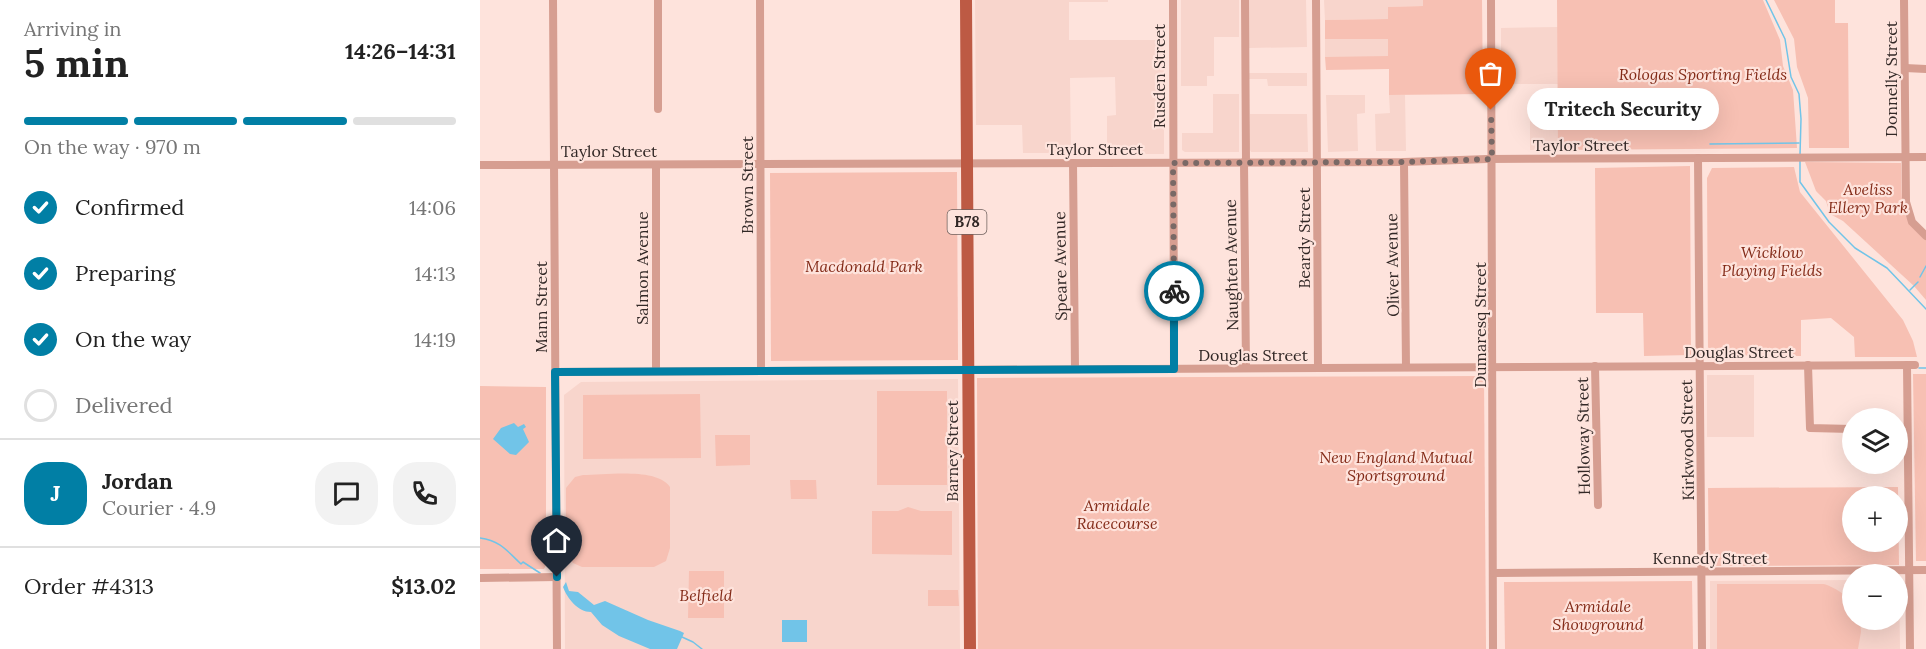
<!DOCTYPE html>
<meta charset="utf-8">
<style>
:root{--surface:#fff;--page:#f2f2f2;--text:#222;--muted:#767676;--line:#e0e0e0;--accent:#017fa5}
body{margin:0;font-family:Lora,serif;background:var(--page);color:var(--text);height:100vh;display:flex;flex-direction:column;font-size:22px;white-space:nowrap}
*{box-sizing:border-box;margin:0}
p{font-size:20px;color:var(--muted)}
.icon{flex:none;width:33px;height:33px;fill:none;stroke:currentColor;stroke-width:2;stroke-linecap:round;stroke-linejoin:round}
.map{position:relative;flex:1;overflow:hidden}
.side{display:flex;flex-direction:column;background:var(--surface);width:480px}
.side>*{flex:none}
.tools{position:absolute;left:1362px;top:408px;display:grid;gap:12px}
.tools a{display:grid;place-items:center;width:66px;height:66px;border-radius:50%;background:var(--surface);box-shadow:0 6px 24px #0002;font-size:30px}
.pin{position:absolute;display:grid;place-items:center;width:51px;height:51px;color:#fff;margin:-62px -26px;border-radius:50% 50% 50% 0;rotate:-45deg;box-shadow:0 0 6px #0007}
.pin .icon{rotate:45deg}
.courier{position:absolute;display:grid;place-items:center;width:60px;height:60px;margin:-30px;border:4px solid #017fa5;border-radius:50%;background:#fff;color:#222;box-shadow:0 2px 8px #0007}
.bubble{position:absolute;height:42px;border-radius:21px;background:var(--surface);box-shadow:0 6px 24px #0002;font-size:20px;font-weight:700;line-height:42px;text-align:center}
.overview em{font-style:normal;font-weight:700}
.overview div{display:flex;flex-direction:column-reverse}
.overview{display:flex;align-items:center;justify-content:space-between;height:102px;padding:0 24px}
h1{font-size:39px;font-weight:700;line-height:45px}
.bar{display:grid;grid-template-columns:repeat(4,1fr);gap:9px 6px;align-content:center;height:72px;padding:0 24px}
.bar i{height:8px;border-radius:4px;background:var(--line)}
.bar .on{background:var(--accent)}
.bar p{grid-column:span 4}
.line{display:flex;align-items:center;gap:15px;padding:0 24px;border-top:2px solid var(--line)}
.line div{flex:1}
.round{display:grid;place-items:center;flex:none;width:63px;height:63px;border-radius:24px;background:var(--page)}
ol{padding:0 24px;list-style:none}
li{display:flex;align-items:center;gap:18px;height:66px}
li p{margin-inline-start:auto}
li .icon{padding:6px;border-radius:50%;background:var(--accent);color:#fff;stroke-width:4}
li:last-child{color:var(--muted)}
li i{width:33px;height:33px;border:3px solid var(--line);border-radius:50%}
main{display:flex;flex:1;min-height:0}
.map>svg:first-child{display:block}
</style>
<main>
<section class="side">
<div class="overview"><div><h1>5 min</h1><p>Arriving in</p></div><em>14:26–14:31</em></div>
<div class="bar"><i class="on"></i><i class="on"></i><i class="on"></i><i></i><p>On the way · 970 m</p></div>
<ol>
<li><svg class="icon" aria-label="check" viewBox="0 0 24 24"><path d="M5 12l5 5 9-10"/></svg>Confirmed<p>14:06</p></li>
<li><svg class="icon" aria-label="check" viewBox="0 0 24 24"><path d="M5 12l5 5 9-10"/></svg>Preparing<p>14:13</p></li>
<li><svg class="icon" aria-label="check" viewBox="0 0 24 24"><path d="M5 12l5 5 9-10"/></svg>On the way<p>14:19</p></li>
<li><i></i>Delivered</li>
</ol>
<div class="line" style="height:108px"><b class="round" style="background:var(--accent);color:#fff">J</b><div><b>Jordan</b><p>Courier · 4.9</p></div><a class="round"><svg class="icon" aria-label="chat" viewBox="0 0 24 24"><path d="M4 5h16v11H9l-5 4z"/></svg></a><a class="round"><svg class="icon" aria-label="phone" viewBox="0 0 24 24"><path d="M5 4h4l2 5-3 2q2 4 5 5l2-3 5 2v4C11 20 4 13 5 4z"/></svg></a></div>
<div class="line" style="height:78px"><div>Order #4313</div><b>$13.02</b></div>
</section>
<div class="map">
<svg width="1446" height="649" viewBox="0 0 1446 649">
<rect width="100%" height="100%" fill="#fee3dc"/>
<g fill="#f8d5cc">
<polygon points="495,0 628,0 628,2 589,2 589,40 684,40 684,154 627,154 627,116 636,115 635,77 590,78 591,153 543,153 542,125 496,125"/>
<polygon points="701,0 759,0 759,37 734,37 734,76 727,76 727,86 701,86"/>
<polygon points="769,0 826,0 827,47 769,48"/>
<polygon points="844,0 943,0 943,6 908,7 908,19 845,20"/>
<polygon points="1078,27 1078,84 1021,84 1021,28"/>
<polygon points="908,38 909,57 845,57 845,39"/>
<polygon points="769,73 827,73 827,86 788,86 787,79 769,79"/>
<polygon points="733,94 759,94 759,152 705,152 702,150 702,133 733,133"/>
<polygon points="846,95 885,95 885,113 877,114 878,151 848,152"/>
<polygon points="909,95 925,95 926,151 896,151 895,114 910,113"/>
<polygon points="770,114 827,114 828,152 771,152 769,148"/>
<rect x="1050" y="117" width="28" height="33"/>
<rect x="1227" y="375" width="47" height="62"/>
<polygon points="478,379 480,649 85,649 84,395 101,382"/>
<polygon points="1372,580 1372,620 1418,620 1418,580 1419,580 1420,649 1230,649 1230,581"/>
</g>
<g fill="#f7c0b3" fill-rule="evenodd">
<polygon points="943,0 1002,0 1003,94 909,95 909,69 846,70 845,57 908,56 908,39 845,39 845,20 908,19 908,7 943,6"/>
<polygon points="1077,0 1283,0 1300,40 1303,66 1313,90 1317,148 1078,150"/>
<polygon points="1294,0 1355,0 1355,23 1368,23 1369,148 1329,148 1328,98 1317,67 1314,39"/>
<path d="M1325,162L1421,163C1423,199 1416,216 1446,240V300L1434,286L1363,221L1350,214L1346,201L1336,191Z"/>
<polygon points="1210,166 1211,355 1164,356 1163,313 1116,313 1115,168"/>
<polygon points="1314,167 1320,192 1423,320 1433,341 1437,357 1375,357 1374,337 1351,318 1321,320 1321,356 1228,355 1227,178 1232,168"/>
<polygon points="477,172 478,360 291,361 290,173"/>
<polygon points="1433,374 1446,374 1446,561 1436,561"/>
<polygon points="1004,376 1006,649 498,649 497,378"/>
<polygon points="0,386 66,387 66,565 64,569 0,569"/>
<rect x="397" y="391" width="70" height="94"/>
<polygon points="220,394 221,458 103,459 103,395"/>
<polygon points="235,435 270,435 270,465 236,466"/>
<path d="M103,475C125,475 177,467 190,487V548L186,561L174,567H102L93,563L86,552V488L95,477Z"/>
<polygon points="310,480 336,480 337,499 311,499"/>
<path d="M1418,487L1419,565L1229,566L1228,488ZM1418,496V542H1372V496Z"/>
<polygon points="428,507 441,511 472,511 472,555 392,554 392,511 418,511"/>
<polygon points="209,571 244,571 244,618 208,618"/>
<polygon points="1212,581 1213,649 1025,649 1024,582"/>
<path d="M1237,584H1344C1356,588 1365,594 1372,603V620H1380L1381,632L1378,649H1237Z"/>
<polygon points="448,590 478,590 479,606 448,606"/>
</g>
<g fill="#71c4e8">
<polygon points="34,423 38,427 44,424 46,427 43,429 49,442 36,455 30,454 13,439 21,428"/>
<path d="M86,582L89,591L98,592L114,605L125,601L168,620L200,631L204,633L197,649H170L139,636L122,625L111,612C98,612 87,598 83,587Z"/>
<rect x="302" y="620" width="25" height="22"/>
</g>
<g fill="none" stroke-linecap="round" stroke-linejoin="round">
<g stroke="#71c4e8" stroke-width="1.5">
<polyline points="1286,0 1305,39 1311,77 1319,94 1321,119 1320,155"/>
<polyline points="1230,144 1319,143"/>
<polyline points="1320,160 1320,182 1349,222 1375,248 1407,268 1446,309"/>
<polyline points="1440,277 1446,266"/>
<polyline points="1430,290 1438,282"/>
<polyline points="1439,368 1446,368"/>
<path d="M0,538C21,541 27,551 41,564L43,562L60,573"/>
<polyline points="202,637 213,642 222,649"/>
</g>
<g stroke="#d69e91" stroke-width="8">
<polyline points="73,0 77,649"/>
<polyline points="178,0 178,109"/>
<polyline points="280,0 281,371"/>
<polyline points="693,0 694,368"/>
<polyline points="765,0 766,162"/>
<polyline points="836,0 838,368"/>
<polyline points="1011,0 1013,649"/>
<polyline points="1424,0 1426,202 1432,222 1446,236"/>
<polyline points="1425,68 1446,69"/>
<polyline points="1218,158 1222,649"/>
<polyline points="764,162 766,368"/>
<polyline points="924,162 926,367"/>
<polyline points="593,163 595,369"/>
<polyline points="0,165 924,162 1007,159 1446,157"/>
<polyline points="176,165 176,371"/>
<polyline points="1328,365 1330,428 1372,429"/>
<polyline points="1427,365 1430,649"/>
<polyline points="1115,366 1118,505"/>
<polyline points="75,372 1435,365"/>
<polyline points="1014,573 1446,570"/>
<polyline points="0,578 77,577"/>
</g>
<polyline stroke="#bd5a44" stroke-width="12" points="486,0 490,649"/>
</g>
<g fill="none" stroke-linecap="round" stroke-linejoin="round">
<polyline stroke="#796966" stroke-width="6" stroke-dasharray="0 10.8" points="694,291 693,163 924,162 1012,159 1011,110"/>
<polyline stroke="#017fa5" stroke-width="8" points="77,577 75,372 694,369 694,291"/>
</g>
<g text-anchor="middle" stroke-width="4.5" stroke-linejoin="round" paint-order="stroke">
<rect fill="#fee3dc" stroke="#6f605d" stroke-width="1.5" x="467.5" y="210" width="39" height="24" rx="4.5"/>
<g font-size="15" font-weight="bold" fill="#322826">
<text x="487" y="227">B78</text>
</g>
<g font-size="16" font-style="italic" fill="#842b18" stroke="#fee3dc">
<text x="1223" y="80">Rologas Sporting Fields</text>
<text x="1388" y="195">Aveliss<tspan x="1388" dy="18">Ellery Park</tspan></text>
<text x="1292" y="258">Wicklow<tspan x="1292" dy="18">Playing Fields</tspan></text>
<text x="384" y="272">Macdonald Park</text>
<text x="916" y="463">New England Mutual<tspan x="916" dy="18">Sportsground</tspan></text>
<text x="637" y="511">Armidale<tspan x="637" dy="18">Racecourse</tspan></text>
<text x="226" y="601">Belfield</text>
<text x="1118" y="612">Armidale<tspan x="1118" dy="18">Showground</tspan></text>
</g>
<g font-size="16" fill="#322826" stroke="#fee3dc">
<text transform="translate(679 76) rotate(-90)" y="6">Rusden Street</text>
<text transform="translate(1411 79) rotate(-90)" y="6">Donnelly Street</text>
<text x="1101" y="151">Taylor Street</text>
<text x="615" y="155">Taylor Street</text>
<text x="129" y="157">Taylor Street</text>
<text transform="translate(267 185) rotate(-90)" y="6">Brown Street</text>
<text transform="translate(824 238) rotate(-90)" y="6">Beardy Street</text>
<text transform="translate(751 265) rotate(-91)" y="6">Naughten Avenue</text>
<text transform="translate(912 265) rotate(-91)" y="6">Oliver Avenue</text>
<text transform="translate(580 266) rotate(-91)" y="6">Speare Avenue</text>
<text transform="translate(162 268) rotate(-90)" y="6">Salmon Avenue</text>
<text transform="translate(61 307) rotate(-90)" y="6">Mann Street</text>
<text transform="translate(1000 325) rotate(-90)" y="6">Dumaresq Street</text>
<text x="1259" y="358">Douglas Street</text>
<text x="773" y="361">Douglas Street</text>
<text transform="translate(1103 436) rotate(-91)" y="6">Holloway Street</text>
<text transform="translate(1207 440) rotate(-91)" y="6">Kirkwood Street</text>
<text transform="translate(472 451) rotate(-90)" y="6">Barney Street</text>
<text x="1230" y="564">Kennedy Street</text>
</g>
</g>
</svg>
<div class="tools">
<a><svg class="icon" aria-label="layers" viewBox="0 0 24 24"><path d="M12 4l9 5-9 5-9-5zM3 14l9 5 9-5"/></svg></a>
<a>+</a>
<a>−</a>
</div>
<div class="pin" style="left:1011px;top:110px;background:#ea580c"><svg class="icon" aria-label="bag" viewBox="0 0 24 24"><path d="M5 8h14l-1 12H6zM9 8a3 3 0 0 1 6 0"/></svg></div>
<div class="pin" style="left:77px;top:577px;background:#1f2937"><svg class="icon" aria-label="home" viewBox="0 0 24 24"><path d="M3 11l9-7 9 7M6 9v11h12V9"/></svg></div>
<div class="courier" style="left:694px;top:291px"><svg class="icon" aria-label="bike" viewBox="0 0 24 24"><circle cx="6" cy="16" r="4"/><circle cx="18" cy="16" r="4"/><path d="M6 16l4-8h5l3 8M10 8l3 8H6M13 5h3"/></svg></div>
<div class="bubble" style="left:1047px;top:88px;width:192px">Tritech Security</div>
</div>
</main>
